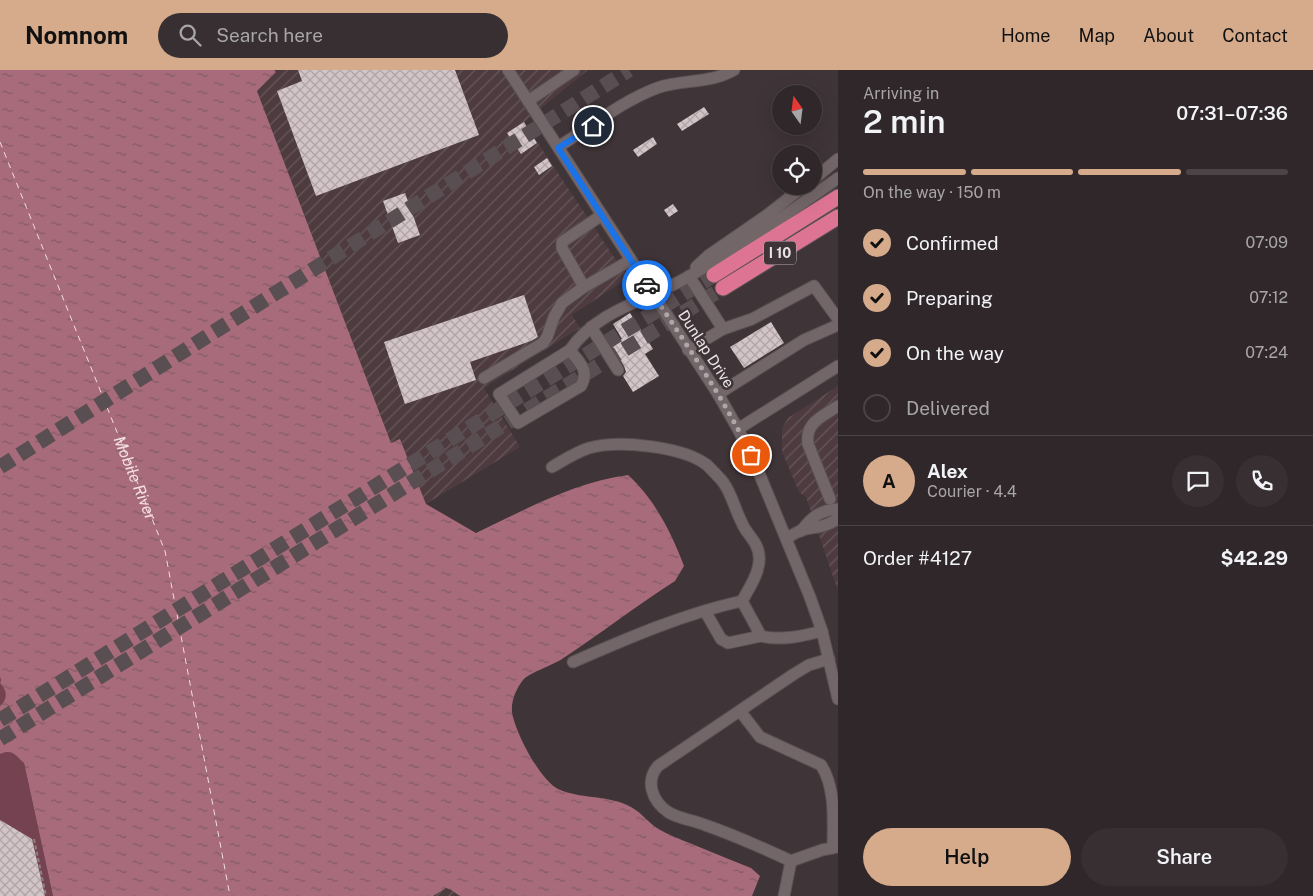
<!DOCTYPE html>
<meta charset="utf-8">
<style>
:root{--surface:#2f2729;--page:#372f31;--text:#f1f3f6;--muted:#a7a5a8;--line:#4a4446;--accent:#d6ab8b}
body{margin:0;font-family:"Public Sans",sans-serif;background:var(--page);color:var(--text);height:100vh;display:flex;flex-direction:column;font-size:19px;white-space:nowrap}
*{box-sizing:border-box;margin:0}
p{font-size:16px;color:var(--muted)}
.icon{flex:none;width:28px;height:28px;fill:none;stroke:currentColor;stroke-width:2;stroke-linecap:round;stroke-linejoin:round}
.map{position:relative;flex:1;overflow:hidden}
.side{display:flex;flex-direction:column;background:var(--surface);width:475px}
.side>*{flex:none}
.needle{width:32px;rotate:346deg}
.buttons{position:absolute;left:772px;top:15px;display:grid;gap:10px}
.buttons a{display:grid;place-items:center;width:50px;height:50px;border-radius:50%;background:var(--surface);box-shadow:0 5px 20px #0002,0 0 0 1px var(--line);font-size:25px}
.pin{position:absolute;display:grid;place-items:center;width:42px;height:42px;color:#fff;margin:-21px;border:2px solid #fff;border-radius:50%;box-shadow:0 1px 5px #0007}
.courier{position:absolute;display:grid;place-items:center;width:50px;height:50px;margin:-25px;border:4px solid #1a73e8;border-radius:50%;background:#fff;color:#222;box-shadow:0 1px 6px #0007}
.headline em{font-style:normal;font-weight:600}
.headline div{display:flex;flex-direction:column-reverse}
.headline{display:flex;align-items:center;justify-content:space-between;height:85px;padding:0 25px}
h1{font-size:32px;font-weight:600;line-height:38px}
.bar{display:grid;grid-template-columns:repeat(4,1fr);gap:8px 5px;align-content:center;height:60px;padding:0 25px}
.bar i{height:6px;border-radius:4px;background:var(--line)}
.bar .on{background:var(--accent)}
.bar p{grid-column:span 4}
.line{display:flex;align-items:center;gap:12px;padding:0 25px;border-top:1px solid var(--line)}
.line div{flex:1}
.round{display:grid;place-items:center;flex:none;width:52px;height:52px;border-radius:26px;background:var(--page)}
ol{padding:0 25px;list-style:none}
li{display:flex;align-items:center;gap:15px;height:55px}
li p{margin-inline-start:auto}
li .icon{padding:5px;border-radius:50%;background:var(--accent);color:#111;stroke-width:4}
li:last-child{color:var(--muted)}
li i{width:28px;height:28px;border:2px solid var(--line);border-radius:50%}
.button{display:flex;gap:10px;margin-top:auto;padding:10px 25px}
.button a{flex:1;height:58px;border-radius:30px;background:var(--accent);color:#111;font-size:20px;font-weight:600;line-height:58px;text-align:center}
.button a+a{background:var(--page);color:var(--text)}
header{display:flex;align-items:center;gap:30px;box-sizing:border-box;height:70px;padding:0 25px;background:var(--accent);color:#111}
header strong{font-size:24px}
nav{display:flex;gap:28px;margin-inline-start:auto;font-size:18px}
.search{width:350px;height:45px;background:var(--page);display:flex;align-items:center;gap:12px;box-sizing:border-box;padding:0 18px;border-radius:28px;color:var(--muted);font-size:19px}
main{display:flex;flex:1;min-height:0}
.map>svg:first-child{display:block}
</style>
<header>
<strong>Nomnom</strong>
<div class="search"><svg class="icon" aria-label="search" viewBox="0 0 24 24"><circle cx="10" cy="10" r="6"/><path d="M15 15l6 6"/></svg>Search here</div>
<nav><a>Home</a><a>Map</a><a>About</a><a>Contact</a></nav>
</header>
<main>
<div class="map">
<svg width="838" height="826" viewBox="0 0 838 826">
<defs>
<pattern id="industrial-furrows" width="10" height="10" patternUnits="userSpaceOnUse" patternTransform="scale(1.25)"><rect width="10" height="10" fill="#4d3b3f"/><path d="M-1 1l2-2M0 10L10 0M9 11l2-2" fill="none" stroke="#67575b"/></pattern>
<pattern id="water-ripples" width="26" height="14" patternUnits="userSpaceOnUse" patternTransform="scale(1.25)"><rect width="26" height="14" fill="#a86b7b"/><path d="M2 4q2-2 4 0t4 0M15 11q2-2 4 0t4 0" fill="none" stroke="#815b65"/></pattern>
<pattern id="building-cross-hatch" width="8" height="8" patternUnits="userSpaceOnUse" patternTransform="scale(1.25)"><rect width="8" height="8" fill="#d2c4c7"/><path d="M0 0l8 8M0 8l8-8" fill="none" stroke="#afa4a6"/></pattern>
</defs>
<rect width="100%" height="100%" fill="#3f3437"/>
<g fill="url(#industrial-furrows)">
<polygon points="275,0 588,0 524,52 628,208 572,245 580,258 484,318 520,377 426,434 400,369 391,373 257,21 276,2"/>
<polygon points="838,316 838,521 806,427 799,422 782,382 782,358 788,348"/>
<polygon points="446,818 451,820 460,826 433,826"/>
</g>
<g fill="#754251">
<path d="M0,607L1,610L0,613C7,620 8,629 0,636Z"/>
<polygon points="9,681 17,685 24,693 53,826 0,826 0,684"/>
</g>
<path fill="url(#water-ripples)" d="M0,0H274L276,2L257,21L391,373L400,369L426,434L476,463C525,440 574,412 628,405C654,428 672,464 684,496L675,511C636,536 600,564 562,589C553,595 529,603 523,610C516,619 511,631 512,642C515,662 540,710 558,719C580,729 605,725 627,735C641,741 646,751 657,758C668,765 680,769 692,774C711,782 731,790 751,798L760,806L752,826H460L451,820L446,818L433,826H53L24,693C16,686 13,678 0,684V636C8,629 7,620 0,613L1,610L0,607Z"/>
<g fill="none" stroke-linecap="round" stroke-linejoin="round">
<path stroke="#f2dee3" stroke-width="1" stroke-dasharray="6 5" stroke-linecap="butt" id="s1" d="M0,72L165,481L230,826"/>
</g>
<g fill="url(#building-cross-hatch)">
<polygon points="298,0 455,0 479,65 316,126 277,21 302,11"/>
<polygon points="704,37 709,44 682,61 677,54"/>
<polygon points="524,52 537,73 521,84 507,63"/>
<polygon points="653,67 657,74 638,87 633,80"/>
<polygon points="547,88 552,96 539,105 534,97"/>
<polygon points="405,123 420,165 398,173 383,131"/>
<polygon points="673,134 678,141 669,147 664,140"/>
<polygon points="524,225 538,267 531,271 470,292 476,310 405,334 384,272"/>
<polygon points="630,243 653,279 645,284 659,306 633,322 623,306 626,302 624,296 611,275 622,269 613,254"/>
<polygon points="771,252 784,273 744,298 730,277"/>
<polygon points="0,750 32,769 45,826 0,826"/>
</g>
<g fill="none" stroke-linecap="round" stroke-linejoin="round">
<polyline stroke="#594e51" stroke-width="15" stroke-dasharray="15 8" stroke-linecap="butt" points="0,397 629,0"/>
<g stroke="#594e51" stroke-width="15" stroke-dasharray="15 8" stroke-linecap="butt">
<polyline points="0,650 714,205"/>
<polyline points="0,669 723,218"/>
</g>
<defs>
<g id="minor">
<polyline points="508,0 718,324 738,359 757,398 810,527 822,561 838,629"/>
<polyline points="528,31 574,0"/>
<path d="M558,77C589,58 622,31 657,18C682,9 710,14 734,0"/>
<polyline points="814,109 838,89"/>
<polyline points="696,197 709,185 767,145 804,116"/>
<polyline points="689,206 723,259"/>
<polyline points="584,217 562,178 562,172 602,145"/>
<polyline points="591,257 618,300"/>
<path d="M570,280C597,240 648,230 688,207C740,177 789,143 838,108"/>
<path d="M570,280C579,293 590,299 581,316L518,353L499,324Z"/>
<polyline points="688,280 723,259 752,249 814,216 838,249"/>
<polyline points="484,308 543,273 547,267 554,247 562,233 584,217 631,190"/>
<polyline points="718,324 804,270 838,255"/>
<polyline points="738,359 838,296"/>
<path d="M552,397C564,390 576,382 589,378C619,370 682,376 707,395C712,400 718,406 723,412C732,424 735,440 742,453C745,461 752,467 756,475C766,494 751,515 742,531C683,544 628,568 573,592"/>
<path d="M830,429L808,374C805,352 822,347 838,336"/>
<path d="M801,461C812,447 820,440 838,439"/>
<path d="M787,468C792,465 797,462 802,460C815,457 828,457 838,448"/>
<path d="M742,531L761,566C781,571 803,566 822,561"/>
<polyline points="705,541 721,569 728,573 761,566"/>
<path d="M740,641L760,667L821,695C836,718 833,751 833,778"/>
<path d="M791,791C763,778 734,765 705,755C693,750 679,749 668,742C652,731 645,711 658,696L794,604L809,595L829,589"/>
<polyline points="784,826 791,791 822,780 838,777"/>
</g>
<g id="highway">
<polyline points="714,205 838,127"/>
<polyline points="723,218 838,147"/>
</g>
</defs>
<use href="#minor" stroke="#595052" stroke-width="13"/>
<use href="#highway" stroke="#595052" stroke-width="17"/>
<polyline stroke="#8b8284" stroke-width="2" stroke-dasharray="4 2.5" stroke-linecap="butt" points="34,769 46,826"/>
<use href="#minor" stroke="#736669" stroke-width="11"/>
<use href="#highway" stroke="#dd7494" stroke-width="15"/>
</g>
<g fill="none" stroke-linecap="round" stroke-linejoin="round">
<path stroke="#afa6a9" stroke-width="5" stroke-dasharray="0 9" d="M647,215C683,270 723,326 751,385"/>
<polyline stroke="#1a73e8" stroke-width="6" points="593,56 558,78 647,215"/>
</g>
<g text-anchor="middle" stroke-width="5" stroke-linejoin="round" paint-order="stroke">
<rect fill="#3f3437" stroke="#b7afb2" stroke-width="1" x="764" y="171.5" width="32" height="23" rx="4"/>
<g font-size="14" font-weight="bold" fill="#ebe4e6">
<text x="780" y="188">I 10</text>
</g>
<g font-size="15" fill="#ebe4e6" stroke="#3f3437">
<text transform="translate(706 279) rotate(57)" y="5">Dunlap Drive</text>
</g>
<g font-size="16" font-style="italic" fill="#f2dee3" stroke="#3f3437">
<text dy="6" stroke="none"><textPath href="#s1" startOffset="362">Mobile River</textPath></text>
</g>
</g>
</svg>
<div class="buttons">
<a><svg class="needle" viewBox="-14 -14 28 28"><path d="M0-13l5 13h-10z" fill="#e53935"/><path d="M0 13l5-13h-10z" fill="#a7a5a8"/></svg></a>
<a><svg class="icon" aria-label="locate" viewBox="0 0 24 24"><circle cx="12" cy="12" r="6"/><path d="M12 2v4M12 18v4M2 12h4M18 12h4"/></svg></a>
</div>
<div class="pin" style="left:751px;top:385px;background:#ea580c"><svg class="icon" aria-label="bag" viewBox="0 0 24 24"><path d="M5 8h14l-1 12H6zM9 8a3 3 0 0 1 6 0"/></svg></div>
<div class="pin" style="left:593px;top:56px;background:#1f2937"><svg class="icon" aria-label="home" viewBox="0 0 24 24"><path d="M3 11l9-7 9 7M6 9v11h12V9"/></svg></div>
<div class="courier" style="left:647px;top:215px"><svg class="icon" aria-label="car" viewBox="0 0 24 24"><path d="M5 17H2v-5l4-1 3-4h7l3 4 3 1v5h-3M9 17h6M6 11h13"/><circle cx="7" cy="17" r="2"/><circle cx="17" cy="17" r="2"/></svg></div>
</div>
<section class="side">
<div class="headline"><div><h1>2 min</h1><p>Arriving in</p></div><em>07:31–07:36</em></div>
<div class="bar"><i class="on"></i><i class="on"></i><i class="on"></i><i></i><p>On the way · 150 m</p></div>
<ol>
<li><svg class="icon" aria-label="check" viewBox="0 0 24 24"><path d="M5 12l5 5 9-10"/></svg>Confirmed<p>07:09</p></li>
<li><svg class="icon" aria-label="check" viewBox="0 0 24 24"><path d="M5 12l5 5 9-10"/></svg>Preparing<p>07:12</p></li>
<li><svg class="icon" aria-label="check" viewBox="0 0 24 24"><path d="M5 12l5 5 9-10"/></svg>On the way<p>07:24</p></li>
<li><i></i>Delivered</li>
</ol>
<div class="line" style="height:90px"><b class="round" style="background:var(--accent);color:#111">A</b><div><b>Alex</b><p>Courier · 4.4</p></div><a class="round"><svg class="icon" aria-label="chat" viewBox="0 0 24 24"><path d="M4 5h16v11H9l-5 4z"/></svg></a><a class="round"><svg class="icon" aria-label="phone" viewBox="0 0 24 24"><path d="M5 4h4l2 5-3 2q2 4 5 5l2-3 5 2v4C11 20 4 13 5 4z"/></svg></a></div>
<div class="line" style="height:65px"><div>Order #4127</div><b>$42.29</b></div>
<div class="button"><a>Help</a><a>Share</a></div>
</section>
</main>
